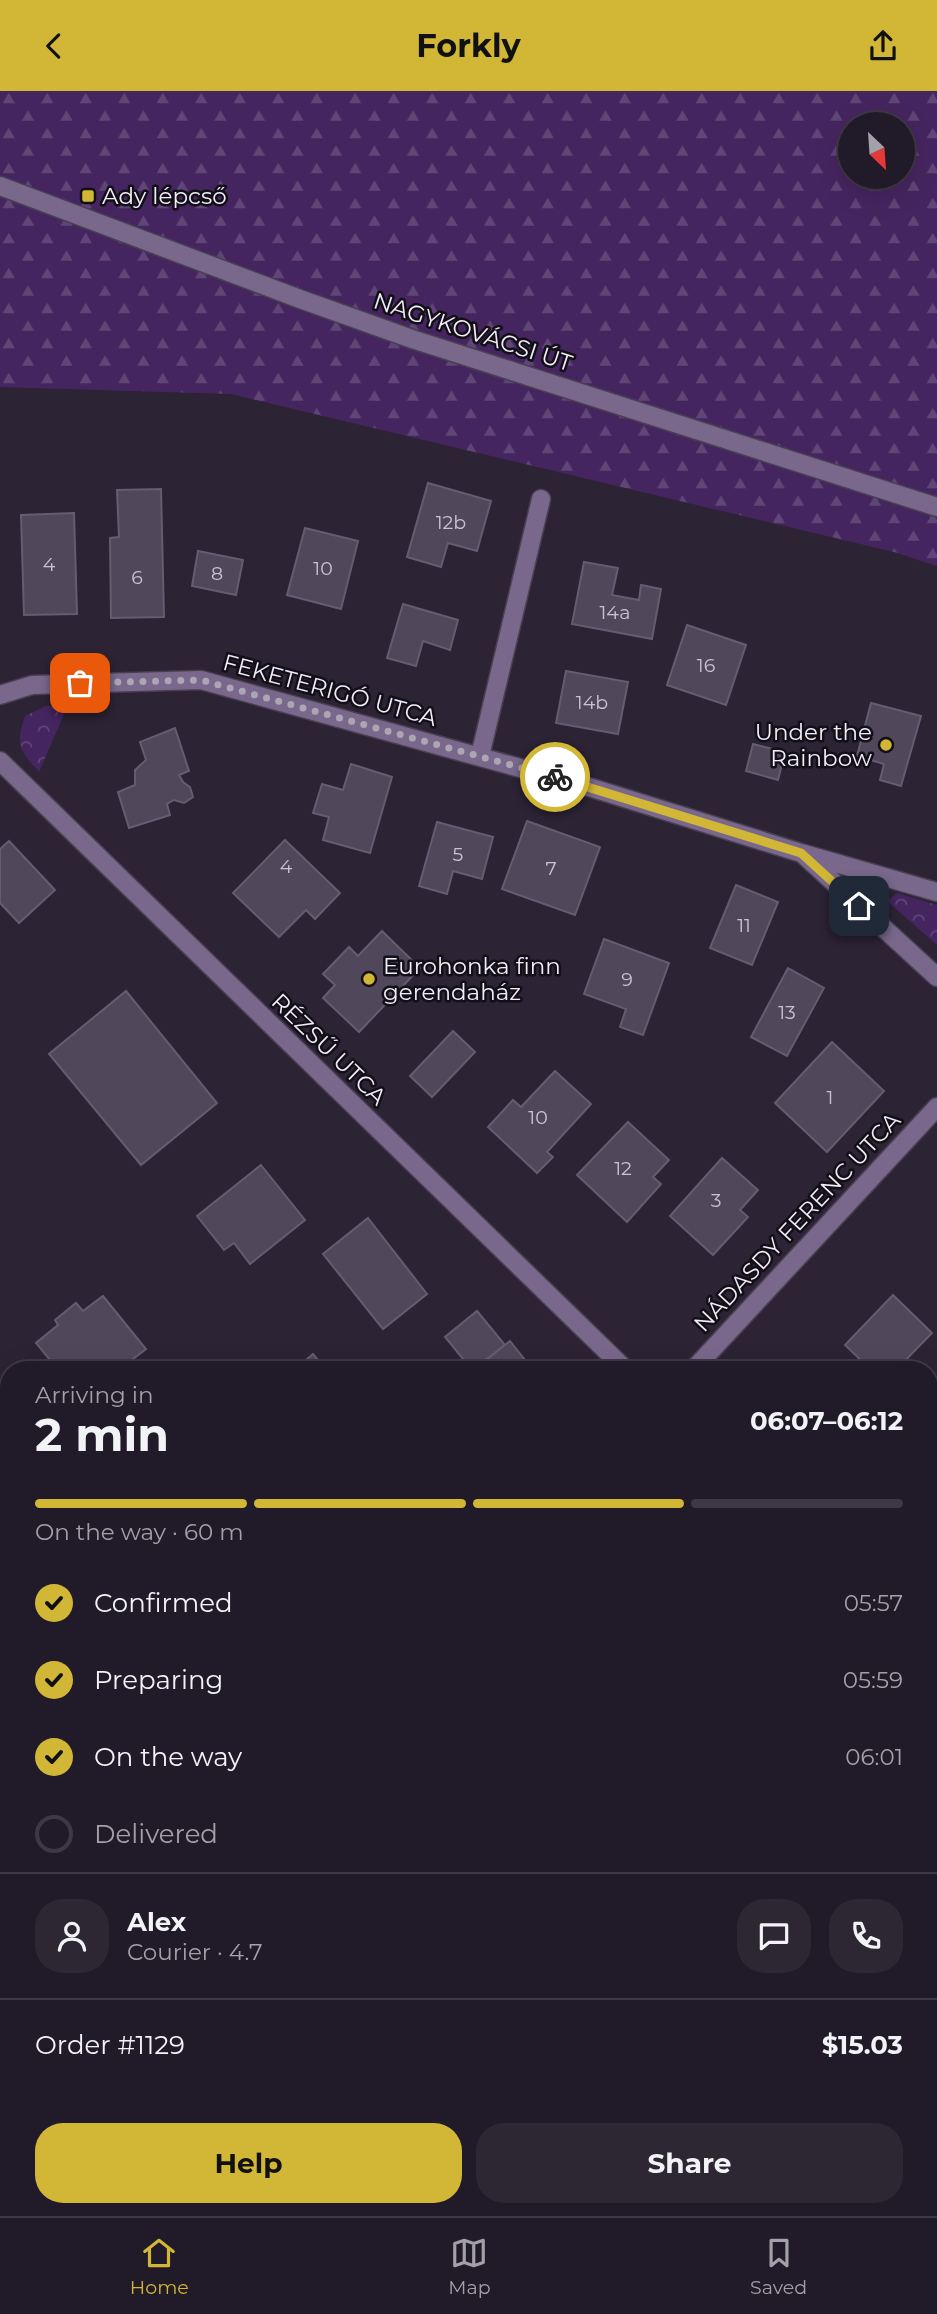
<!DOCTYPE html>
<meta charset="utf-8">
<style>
:root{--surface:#211a28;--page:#2d2734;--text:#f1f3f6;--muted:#a2a1a8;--line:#3e3845;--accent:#d2b736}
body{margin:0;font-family:Montserrat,sans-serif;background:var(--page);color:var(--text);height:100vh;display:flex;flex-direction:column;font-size:26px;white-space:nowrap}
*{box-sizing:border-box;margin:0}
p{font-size:23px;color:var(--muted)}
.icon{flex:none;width:38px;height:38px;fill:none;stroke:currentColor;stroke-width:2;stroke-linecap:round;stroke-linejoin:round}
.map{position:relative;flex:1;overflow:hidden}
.side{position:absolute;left:0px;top:1270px;width:938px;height:856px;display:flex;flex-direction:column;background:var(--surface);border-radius:28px 28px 0 0;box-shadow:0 7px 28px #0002,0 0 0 2px var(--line)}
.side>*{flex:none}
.needle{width:46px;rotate:155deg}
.buttons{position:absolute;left:838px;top:21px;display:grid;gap:14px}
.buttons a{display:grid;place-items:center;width:77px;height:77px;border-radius:50%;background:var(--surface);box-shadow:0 7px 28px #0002,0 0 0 2px var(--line);font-size:35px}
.pin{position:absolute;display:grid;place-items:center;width:60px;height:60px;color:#fff;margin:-30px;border-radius:14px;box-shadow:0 4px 10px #0006}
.courier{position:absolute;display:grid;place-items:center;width:70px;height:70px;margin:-35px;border:5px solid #d2b736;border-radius:50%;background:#fff;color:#222;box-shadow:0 2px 9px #0007}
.summary em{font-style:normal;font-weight:700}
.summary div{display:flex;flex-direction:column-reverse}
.summary{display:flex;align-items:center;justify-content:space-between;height:119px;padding:0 35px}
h1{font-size:46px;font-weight:700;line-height:52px}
.bar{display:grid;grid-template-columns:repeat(4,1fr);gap:10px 7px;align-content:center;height:84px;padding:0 35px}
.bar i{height:9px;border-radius:5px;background:var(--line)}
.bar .on{background:var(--accent)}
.bar p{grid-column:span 4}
.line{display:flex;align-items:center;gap:18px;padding:0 35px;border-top:2px solid var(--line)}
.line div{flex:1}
.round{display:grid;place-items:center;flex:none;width:74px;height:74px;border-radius:28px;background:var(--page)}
ol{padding:0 35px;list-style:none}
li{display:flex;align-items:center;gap:21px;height:77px}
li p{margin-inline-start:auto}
li .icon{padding:7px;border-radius:50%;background:var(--accent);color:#111;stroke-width:4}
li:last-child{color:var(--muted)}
li i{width:38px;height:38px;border:4px solid var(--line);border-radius:50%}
.cta{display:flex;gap:14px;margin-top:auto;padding:14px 35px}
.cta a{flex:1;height:80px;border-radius:28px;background:var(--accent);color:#111;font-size:28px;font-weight:700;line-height:80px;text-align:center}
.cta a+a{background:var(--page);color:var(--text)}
header{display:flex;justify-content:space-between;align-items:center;height:91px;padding:0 35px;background:var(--accent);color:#111;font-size:32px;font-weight:700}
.menu{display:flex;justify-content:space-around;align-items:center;height:98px;border-top:2px solid var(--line);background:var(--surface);font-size:19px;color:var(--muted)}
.menu a{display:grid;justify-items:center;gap:4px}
.menu .on{color:var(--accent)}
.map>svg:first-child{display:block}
</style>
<header><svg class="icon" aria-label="back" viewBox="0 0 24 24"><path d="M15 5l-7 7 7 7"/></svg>Forkly<svg class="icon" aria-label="share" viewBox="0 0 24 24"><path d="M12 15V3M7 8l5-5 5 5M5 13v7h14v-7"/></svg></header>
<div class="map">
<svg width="937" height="2125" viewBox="0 0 937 2125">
<defs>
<pattern id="forest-firs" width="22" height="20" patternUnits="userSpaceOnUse" patternTransform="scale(1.75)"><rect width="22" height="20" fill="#45255f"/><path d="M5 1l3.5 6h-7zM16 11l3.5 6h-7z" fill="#604577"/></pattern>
<pattern id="park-crowns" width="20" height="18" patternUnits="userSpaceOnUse" patternTransform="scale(1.75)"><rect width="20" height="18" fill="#45255f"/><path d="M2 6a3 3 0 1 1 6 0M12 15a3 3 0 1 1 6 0" fill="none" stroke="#604577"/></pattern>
</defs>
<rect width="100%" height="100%" fill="#2c2335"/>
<path fill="url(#forest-firs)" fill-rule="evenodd" d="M0,0H937V475L894,461L231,303L0,296ZM850,33H903V86H850Z"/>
<g fill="url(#park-crowns)">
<path d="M68,614L39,681C20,660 15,653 25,625L46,615Z"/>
<polygon points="897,802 937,814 937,854 887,810"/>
</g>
<g fill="#50475b" stroke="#665c71" stroke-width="2">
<polygon points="428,392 491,410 477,460 448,452 441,476 407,466"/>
<polygon points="161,398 164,526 111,527 110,447 119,446 117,399"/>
<polygon points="74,422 77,523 24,524 21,424"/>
<polygon points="305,437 358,450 341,518 287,504"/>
<polygon points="198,460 243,469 236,504 192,495"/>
<polygon points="584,471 618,477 612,504 639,509 641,494 661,498 652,548 572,533"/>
<polygon points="403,513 458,529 450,559 423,550 416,575 387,567"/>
<polygon points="687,534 746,554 726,614 667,594"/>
<polygon points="566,580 628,591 618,643 556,632"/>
<polygon points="871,612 921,625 901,695 880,689 884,673 857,665"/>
<polygon points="175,637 189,680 179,684 183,691 190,696 193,706 184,712 174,709 167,713 170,724 129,737 118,701 135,694 135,679 146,669 140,651"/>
<polygon points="753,653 785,661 778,689 746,680"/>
<polygon points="351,673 392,686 370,762 323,749 329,726 313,722 322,693 343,699"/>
<polygon points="527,730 600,756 575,824 502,798"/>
<polygon points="437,731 493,746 482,788 453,780 447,803 419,795"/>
<polygon points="285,749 340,802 315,828 306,819 279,846 233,802"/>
<polygon points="9,750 55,799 19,832 0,812 0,758"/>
<polygon points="736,794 778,811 752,874 710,857"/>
<polygon points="382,840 420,877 359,941 323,907 335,894 323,883 349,856 358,865"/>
<polygon points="604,848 669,872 643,944 620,936 626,918 584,903"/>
<polygon points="788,877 824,897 787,965 751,946"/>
<polygon points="126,900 217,1012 141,1074 49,963"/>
<polygon points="453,940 475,961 432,1006 410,985"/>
<polygon points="832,951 884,1000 827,1061 775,1012"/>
<polygon points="555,980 591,1013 547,1061 553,1066 537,1082 488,1036 513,1009 521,1016"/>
<polygon points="628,1031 669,1069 653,1086 661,1093 627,1131 577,1084"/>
<polygon points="722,1067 758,1099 740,1119 748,1126 713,1164 670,1125"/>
<polygon points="261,1074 305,1129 250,1173 234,1152 224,1159 197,1125"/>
<polygon points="368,1127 427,1203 383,1238 323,1163"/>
<polygon points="893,1204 932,1242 896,1279 871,1279 845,1254"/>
<polygon points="103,1205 146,1258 133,1268 142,1279 58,1279 36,1252 58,1234 55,1229 76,1212 83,1220"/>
<polygon points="477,1220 505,1254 472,1279 445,1246"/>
<polygon points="510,1250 533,1279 474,1279 505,1254"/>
<polygon points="313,1263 326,1279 300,1279 298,1276"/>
<polygon points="937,1430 937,1465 929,1458 929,1438"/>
<polygon points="0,1451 9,1462 9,1540 0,1528"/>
<polygon points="937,1686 937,1775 929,1782 929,1693"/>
<polygon points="8,2060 9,2118 42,2118 32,2125 0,2125 0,2066"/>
<polygon points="373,2118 421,2118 416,2121 420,2125 378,2125"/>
</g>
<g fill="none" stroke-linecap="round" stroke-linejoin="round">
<defs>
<g id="minor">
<polyline points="0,95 300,208 412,248 937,416"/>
<polyline points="0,604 32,594 201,589 589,696 801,762 937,801"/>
<polyline points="480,665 541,408"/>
<polyline points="0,670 626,1279"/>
<polyline points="804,764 937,886"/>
<polyline points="693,1279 937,1016"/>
<polyline points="0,1299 9,1311"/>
<polyline points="929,1572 937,1579"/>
<polyline points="0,1875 9,1886"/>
<polyline points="187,2118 193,2125"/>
<polyline points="619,2118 625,2125"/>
</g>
</defs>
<use href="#minor" stroke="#483f50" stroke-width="21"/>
<use href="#minor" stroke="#79688c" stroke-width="18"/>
</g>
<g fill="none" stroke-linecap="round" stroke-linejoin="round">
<polyline stroke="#aca6b4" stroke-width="7" stroke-dasharray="0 12.6" points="80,592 201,589 555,686"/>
<polyline stroke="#d2b736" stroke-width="9" points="555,686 801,762 859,815"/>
</g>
<g fill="#d2b736" stroke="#120f17" stroke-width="2.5">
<rect x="81" y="98" width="14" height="14" rx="3.5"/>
<circle cx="886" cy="654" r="7"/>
<circle cx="369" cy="888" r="7"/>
</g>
<g text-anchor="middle" stroke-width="5" stroke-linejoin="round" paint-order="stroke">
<g font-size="19" fill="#c9c3d1">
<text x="451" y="438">12b</text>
<text x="49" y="480">4</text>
<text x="323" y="484">10</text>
<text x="217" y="489">8</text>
<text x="137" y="493">6</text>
<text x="615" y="528">14a</text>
<text x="706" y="581">16</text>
<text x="592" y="618">14b</text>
<text x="458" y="770">5</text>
<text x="286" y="782">4</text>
<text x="551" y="784">7</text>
<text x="744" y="841">11</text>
<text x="627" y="895">9</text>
<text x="787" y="928">13</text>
<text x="830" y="1013">1</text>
<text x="538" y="1033">10</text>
<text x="623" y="1084">12</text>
<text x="716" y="1116">3</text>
</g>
<g font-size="23" fill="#f1ecf8" stroke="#120f17" text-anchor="start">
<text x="102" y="113">Ady lépcső</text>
<text x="872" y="649" text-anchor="end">Under the<tspan x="872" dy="26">Rainbow</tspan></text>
<text x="383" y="883">Eurohonka finn<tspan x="383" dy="26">gerendaház</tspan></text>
</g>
<g font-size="23" fill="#f1ecf8" stroke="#120f17">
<text transform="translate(473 241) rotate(18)" y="8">NAGYKOVÁCSI ÚT</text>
<text transform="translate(330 599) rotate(15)" y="8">FEKETERIGÓ UTCA</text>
<text transform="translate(329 958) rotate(44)" y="8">RÉZSŰ UTCA</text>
<text transform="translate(797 1131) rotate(-47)" y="8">NÁDASDY FERENC UTCA</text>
</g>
</g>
</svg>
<div class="buttons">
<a><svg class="needle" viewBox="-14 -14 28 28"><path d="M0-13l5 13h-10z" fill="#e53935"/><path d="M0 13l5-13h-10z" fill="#a2a1a8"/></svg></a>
</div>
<div class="pin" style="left:80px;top:592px;background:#ea580c"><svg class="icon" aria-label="bag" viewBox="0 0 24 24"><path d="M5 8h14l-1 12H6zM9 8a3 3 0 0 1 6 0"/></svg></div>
<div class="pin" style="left:859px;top:815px;background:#1f2937"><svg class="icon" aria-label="home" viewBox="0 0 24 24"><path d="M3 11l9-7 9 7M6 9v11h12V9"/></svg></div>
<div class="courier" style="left:555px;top:686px"><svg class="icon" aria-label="bike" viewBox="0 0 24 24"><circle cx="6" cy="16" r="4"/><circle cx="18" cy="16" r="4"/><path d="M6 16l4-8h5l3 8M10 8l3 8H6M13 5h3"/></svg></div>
<section class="side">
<div class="summary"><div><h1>2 min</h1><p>Arriving in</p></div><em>06:07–06:12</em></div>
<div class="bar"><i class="on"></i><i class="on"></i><i class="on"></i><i></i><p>On the way · 60 m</p></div>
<ol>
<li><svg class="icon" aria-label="check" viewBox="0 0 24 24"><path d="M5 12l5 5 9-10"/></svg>Confirmed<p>05:57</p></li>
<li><svg class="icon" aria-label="check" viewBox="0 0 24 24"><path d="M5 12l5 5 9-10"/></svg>Preparing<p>05:59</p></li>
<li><svg class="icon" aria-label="check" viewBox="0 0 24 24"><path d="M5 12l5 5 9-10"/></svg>On the way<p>06:01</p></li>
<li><i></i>Delivered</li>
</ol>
<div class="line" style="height:126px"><a class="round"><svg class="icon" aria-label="person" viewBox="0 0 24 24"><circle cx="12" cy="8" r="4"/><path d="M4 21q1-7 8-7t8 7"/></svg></a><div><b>Alex</b><p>Courier · 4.7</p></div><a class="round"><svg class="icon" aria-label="chat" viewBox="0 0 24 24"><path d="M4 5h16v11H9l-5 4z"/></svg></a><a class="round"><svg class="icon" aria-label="phone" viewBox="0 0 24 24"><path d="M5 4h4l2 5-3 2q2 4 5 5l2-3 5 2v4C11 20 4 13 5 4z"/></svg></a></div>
<div class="line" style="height:91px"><div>Order #1129</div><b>$15.03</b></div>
<div class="cta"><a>Help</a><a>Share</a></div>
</section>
</div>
<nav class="menu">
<a class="on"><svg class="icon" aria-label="home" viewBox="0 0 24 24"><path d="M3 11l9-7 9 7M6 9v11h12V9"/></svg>Home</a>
<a><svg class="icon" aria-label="map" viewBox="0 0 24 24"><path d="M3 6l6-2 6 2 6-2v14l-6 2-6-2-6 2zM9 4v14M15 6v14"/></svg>Map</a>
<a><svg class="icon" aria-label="saved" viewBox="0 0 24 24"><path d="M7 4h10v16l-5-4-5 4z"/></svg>Saved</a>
</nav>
